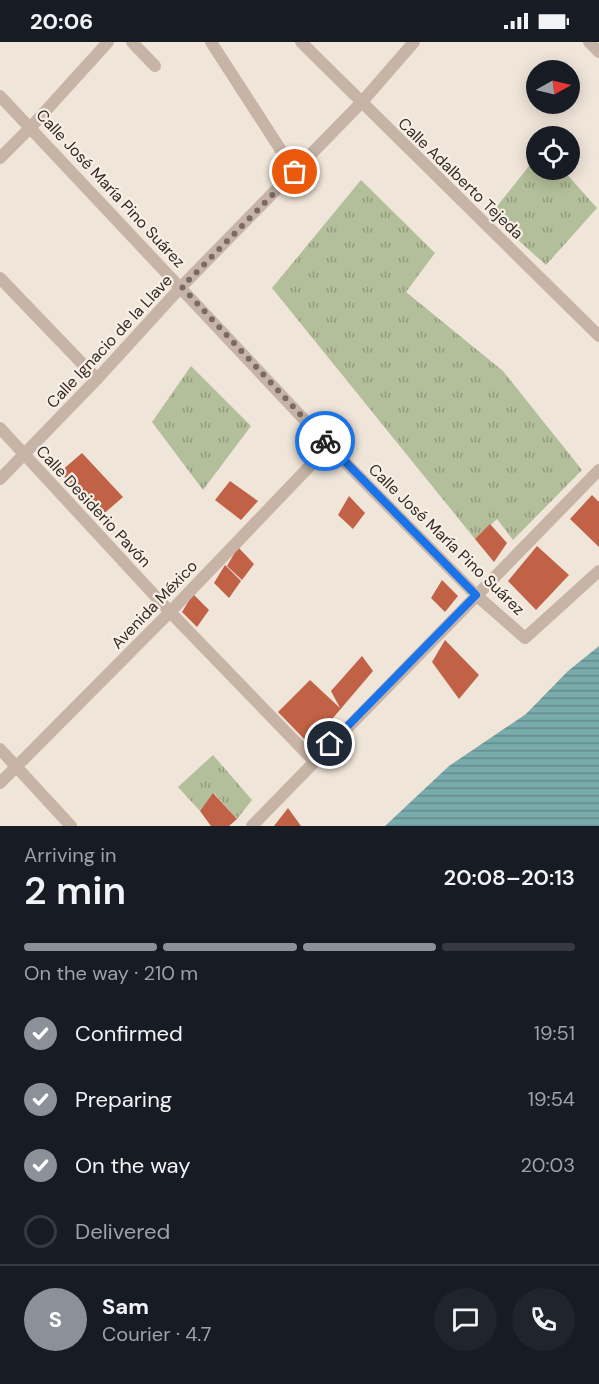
<!DOCTYPE html>
<meta charset="utf-8">
<style>
:root{--surface:#171b24;--page:#20242c;--text:#f1f3f6;--muted:#9ea1a6;--line:#363941;--accent:#8c9099}
body{margin:0;font-family:"DM Sans",sans-serif;background:var(--page);color:var(--text);height:100vh;display:flex;flex-direction:column;font-size:22px;white-space:nowrap}
*{box-sizing:border-box;margin:0}
p{font-size:20px;color:var(--muted)}
.icon{flex:none;width:33px;height:33px;fill:none;stroke:currentColor;stroke-width:2;stroke-linecap:round;stroke-linejoin:round}
.map{position:relative;height:784px;overflow:hidden}
.details{display:flex;flex-direction:column;background:var(--surface);flex:1}
.details>*{flex:none}
.needle{width:39px;rotate:82deg}
.tools{position:absolute;left:526px;top:18px;display:grid;gap:12px}
.tools a{display:grid;place-items:center;width:54px;height:54px;border-radius:50%;background:var(--surface);box-shadow:0 3px 15px #0003;font-size:30px}
.pin{position:absolute;display:grid;place-items:center;width:51px;height:51px;color:#fff;margin:-26px;border:3px solid #fff;border-radius:50%;box-shadow:0 2px 6px #0007}
.courier{position:absolute;display:grid;place-items:center;width:60px;height:60px;margin:-30px;border:4px solid #1a73e8;border-radius:50%;background:#fff;color:#222;box-shadow:0 2px 8px #0007}
.summary em{font-style:normal;font-weight:600}
.summary div{display:flex;flex-direction:column-reverse}
.summary{display:flex;align-items:center;justify-content:space-between;height:102px;padding:0 24px}
h1{font-size:39px;font-weight:600;line-height:45px}
.bar{display:grid;grid-template-columns:repeat(4,1fr);gap:9px 6px;align-content:center;height:72px;padding:0 24px}
.bar i{height:8px;border-radius:4px;background:var(--line)}
.bar .current{background:var(--accent)}
.bar p{grid-column:span 4}
.line{display:flex;align-items:center;gap:15px;padding:0 24px;border-top:2px solid var(--line)}
.line div{flex:1}
.round{display:grid;place-items:center;flex:none;width:63px;height:63px;border-radius:32px;background:var(--page)}
ol{padding:0 24px;list-style:none}
li{display:flex;align-items:center;gap:18px;height:66px}
li p{margin-inline-start:auto}
li .icon{padding:6px;border-radius:50%;background:var(--accent);color:#fff;stroke-width:4}
li:last-child{color:var(--muted)}
li i{width:33px;height:33px;border:3px solid var(--line);border-radius:50%}
.status{display:flex;justify-content:space-between;align-items:center;height:42px;padding:0 30px;background:var(--surface);direction:ltr}
.status svg{height:16px;fill:currentColor}
.map>svg:first-child{display:block}
</style>
<div class="status"><b>20:06</b><svg viewBox="0 0 49 12"><path d="M0 12V9h3v3zM5 12V6h3v6zM10 12V3h3v9zM15 12V0h3v12zM26 1h20v11H26zM47 4h2v5h-2z"/></svg></div>
<div class="map">
<svg width="599" height="784" viewBox="0 0 599 784">
<defs>
<pattern id="park-tufts" width="24" height="20" patternUnits="userSpaceOnUse" patternTransform="scale(1.5)"><rect width="24" height="20" fill="#b3be9a"/><path d="M3 7l-1-3M5 7V3M7 7l1-3M15 17l-1-3M17 17v-4M19 17l1-3" fill="none" stroke="#929b7e"/></pattern>
<pattern id="water-rules" width="6" height="5" patternUnits="userSpaceOnUse" patternTransform="scale(1.5)"><rect width="6" height="5" fill="#79abac"/><path d="M0 2.5h6" fill="none" stroke="#648b8c"/></pattern>
</defs>
<rect width="100%" height="100%" fill="#f0e5d9"/>
<g fill="url(#park-tufts)">
<polygon points="537,114 537,128 563,128 597,166 546,223 490,173"/>
<polygon points="361,138 435,211 406,250 503,329 582,428 513,498 497,477 475,497 272,246"/>
<polygon points="191,324 251,384 203,448 152,380"/>
<polygon points="213,713 252,758 237,777 214,751 200,769 178,745"/>
</g>
<polygon fill="url(#water-rules)" points="599,604 599,784 385,784 449,724 526,672 568,629"/>
<g fill="#c16146">
<polygon points="82,411 123,455 100,475 60,430"/>
<polygon points="230,439 258,459 241,478 215,458"/>
<polygon points="592,453 599,460 599,505 570,477"/>
<polygon points="349,454 365,471 353,487 338,473"/>
<polygon points="490,482 507,501 494,520 475,497"/>
<polygon points="537,504 569,533 536,568 508,539"/>
<polygon points="238,505 254,522 242,538 227,524"/>
<polygon points="225,523 241,539 229,556 214,541"/>
<polygon points="442,538 458,554 445,570 431,556"/>
<polygon points="193,552 209,568 197,585 182,570"/>
<polygon points="445,598 479,633 459,657 432,620"/>
<polygon points="362,614 373,629 310,703 278,670 310,638 340,666 331,649"/>
<polygon points="213,751 237,777 229,784 211,784 200,769"/>
<polygon points="288,766 301,784 274,784"/>
</g>
<g fill="none" stroke-linecap="round" stroke-linejoin="round">
<g stroke="#c7b4a6" stroke-width="12">
<polyline points="132,0 155,24"/>
<polyline points="211,0 295,130"/>
<polyline points="301,0 599,294"/>
<polyline points="589,0 599,10"/>
<polyline points="0,54 329,404 476,553 525,596 599,529"/>
<polyline points="0,116 31,85 108,0"/>
<polyline points="0,236 97,337"/>
<polyline points="0,386 170,570 314,719"/>
<polyline points="0,437 97,337 181,245 361,61 414,0"/>
<polyline points="0,707 71,784"/>
<polyline points="0,741 170,570 329,404"/>
<polyline points="252,784 599,428"/>
</g>
</g>
<g fill="none" stroke-linecap="round" stroke-linejoin="round">
<polyline stroke="#766b65" stroke-width="6" stroke-dasharray="0 10.8" points="295,130 182,245 325,399"/>
<polyline stroke="#1a73e8" stroke-width="8" points="325,399 476,553 330,702"/>
</g>
<g text-anchor="middle" stroke-width="4.5" stroke-linejoin="round" paint-order="stroke">
<g font-size="16" fill="#342a27" stroke="#f8efe5">
<text transform="translate(461 136) rotate(44)" y="6">Calle Adalberto Tejeda</text>
<text transform="translate(111 146) rotate(47)" y="6">Calle José María Pino Suárez</text>
<text transform="translate(109 299) rotate(-47)" y="6">Calle Ignacio de la Llave</text>
<text transform="translate(94 464) rotate(47)" y="6">Calle Desiderio Pavón</text>
<text transform="translate(447 497) rotate(44)" y="6">Calle José María Pino Suárez</text>
<text transform="translate(154 562) rotate(-46)" y="6">Avenida México</text>
</g>
</g>
</svg>
<div class="tools">
<a><svg class="needle" viewBox="-14 -14 28 28"><path d="M0-13l5 13h-10z" fill="#e53935"/><path d="M0 13l5-13h-10z" fill="#9ea1a6"/></svg></a>
<a><svg class="icon" aria-label="locate" viewBox="0 0 24 24"><circle cx="12" cy="12" r="6"/><path d="M12 2v4M12 18v4M2 12h4M18 12h4"/></svg></a>
</div>
<div class="pin" style="left:295px;top:130px;background:#ea580c"><svg class="icon" aria-label="bag" viewBox="0 0 24 24"><path d="M5 8h14l-1 12H6zM9 8a3 3 0 0 1 6 0"/></svg></div>
<div class="pin" style="left:330px;top:702px;background:#1f2937"><svg class="icon" aria-label="home" viewBox="0 0 24 24"><path d="M3 11l9-7 9 7M6 9v11h12V9"/></svg></div>
<div class="courier" style="left:325px;top:399px"><svg class="icon" aria-label="bike" viewBox="0 0 24 24"><circle cx="6" cy="16" r="4"/><circle cx="18" cy="16" r="4"/><path d="M6 16l4-8h5l3 8M10 8l3 8H6M13 5h3"/></svg></div>
</div>
<section class="details">
<div class="summary"><div><h1>2 min</h1><p>Arriving in</p></div><em>20:08–20:13</em></div>
<div class="bar"><i class="current"></i><i class="current"></i><i class="current"></i><i></i><p>On the way · 210 m</p></div>
<ol>
<li><svg class="icon" aria-label="check" viewBox="0 0 24 24"><path d="M5 12l5 5 9-10"/></svg>Confirmed<p>19:51</p></li>
<li><svg class="icon" aria-label="check" viewBox="0 0 24 24"><path d="M5 12l5 5 9-10"/></svg>Preparing<p>19:54</p></li>
<li><svg class="icon" aria-label="check" viewBox="0 0 24 24"><path d="M5 12l5 5 9-10"/></svg>On the way<p>20:03</p></li>
<li><i></i>Delivered</li>
</ol>
<div class="line" style="height:108px"><b class="round" style="background:var(--accent);color:#fff">S</b><div><b>Sam</b><p>Courier · 4.7</p></div><a class="round"><svg class="icon" aria-label="chat" viewBox="0 0 24 24"><path d="M4 5h16v11H9l-5 4z"/></svg></a><a class="round"><svg class="icon" aria-label="phone" viewBox="0 0 24 24"><path d="M5 4h4l2 5-3 2q2 4 5 5l2-3 5 2v4C11 20 4 13 5 4z"/></svg></a></div>
</section>
